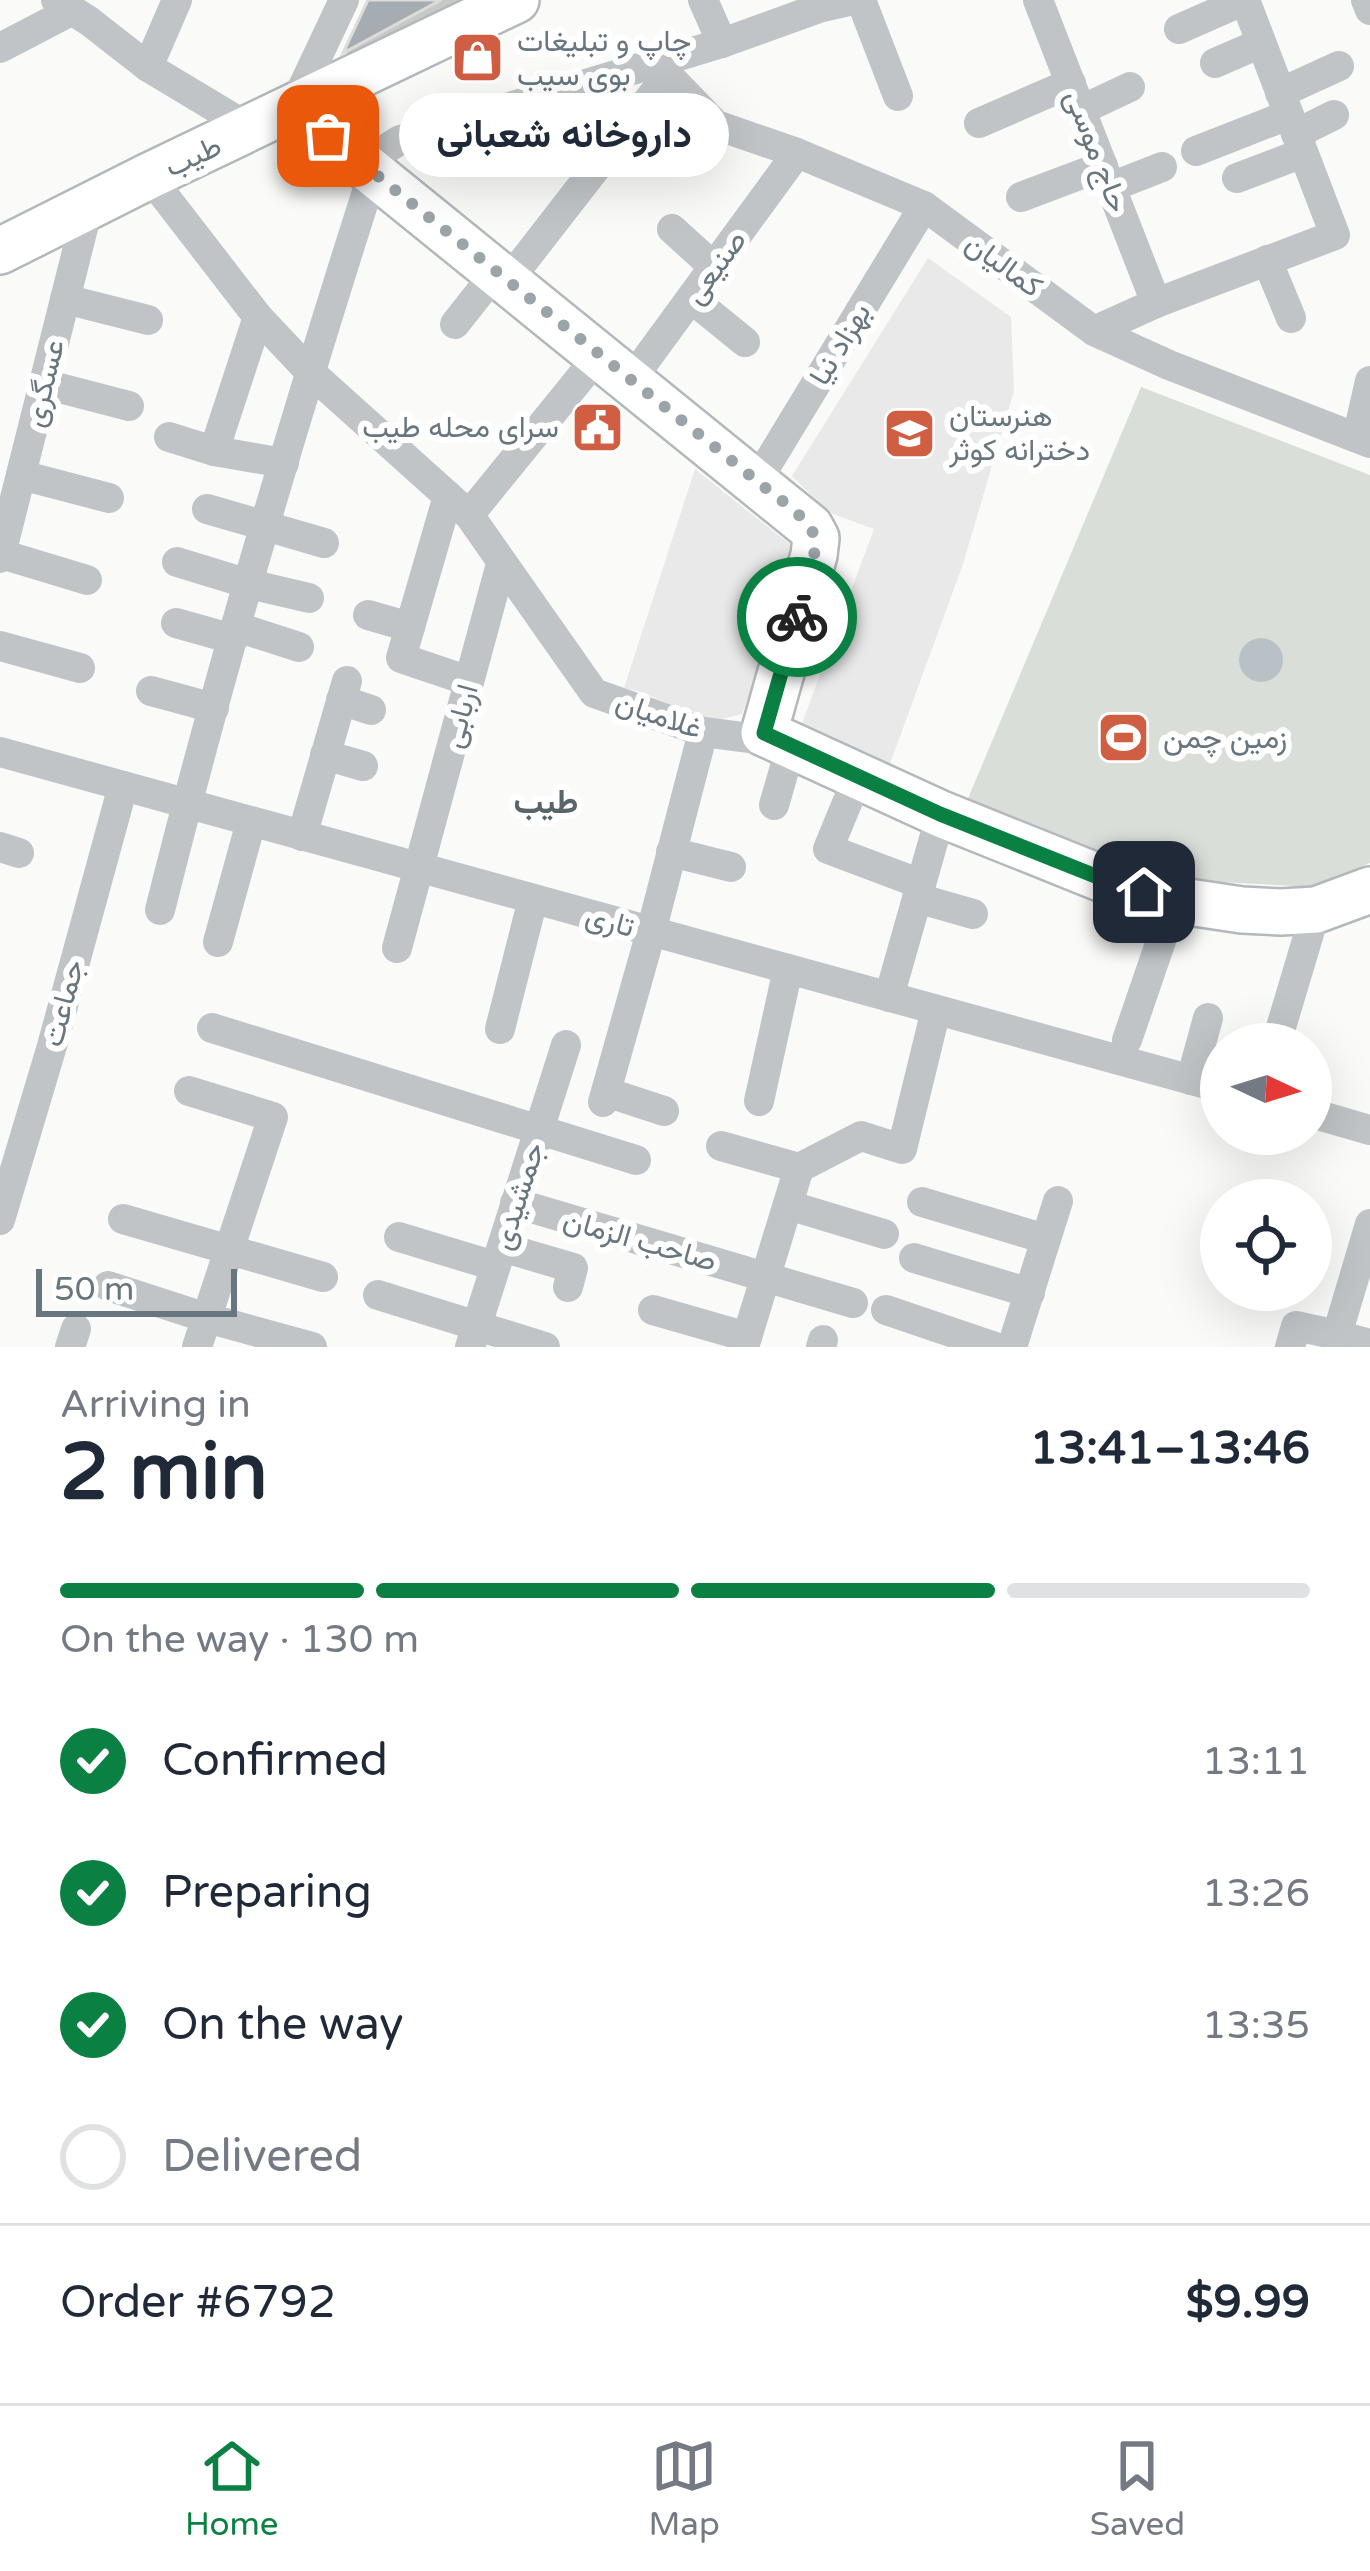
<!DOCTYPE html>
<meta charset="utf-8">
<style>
:root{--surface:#fff;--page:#f2f2f3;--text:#1f2937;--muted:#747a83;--line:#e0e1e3;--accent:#0b8043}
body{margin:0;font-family:"Varela Round",Vazirmatn,sans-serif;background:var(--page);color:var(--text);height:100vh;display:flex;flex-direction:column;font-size:45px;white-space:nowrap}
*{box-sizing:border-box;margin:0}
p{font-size:39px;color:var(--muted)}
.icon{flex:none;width:66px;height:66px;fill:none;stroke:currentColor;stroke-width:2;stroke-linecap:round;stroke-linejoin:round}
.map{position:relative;height:1347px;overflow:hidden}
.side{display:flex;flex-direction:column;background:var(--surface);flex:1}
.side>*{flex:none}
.needle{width:78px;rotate:94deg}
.fabs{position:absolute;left:1200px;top:1023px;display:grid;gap:24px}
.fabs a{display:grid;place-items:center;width:132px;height:132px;border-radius:50%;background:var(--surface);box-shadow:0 12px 48px #0002;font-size:60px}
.scale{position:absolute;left:36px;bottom:30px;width:201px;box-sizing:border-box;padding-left:12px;border:6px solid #68767f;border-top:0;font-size:33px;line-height:42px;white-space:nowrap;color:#68767f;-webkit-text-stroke:9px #fff;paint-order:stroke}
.pin{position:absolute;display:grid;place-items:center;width:102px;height:102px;color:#fff;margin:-51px;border-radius:24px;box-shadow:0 6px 18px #0006}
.courier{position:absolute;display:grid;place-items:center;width:120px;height:120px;margin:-60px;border:9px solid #0b8043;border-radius:50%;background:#fff;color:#222;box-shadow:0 3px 15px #0007}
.bubble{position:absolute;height:84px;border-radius:42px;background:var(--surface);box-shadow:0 12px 48px #0002;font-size:39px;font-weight:700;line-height:84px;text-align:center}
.head em{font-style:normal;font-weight:700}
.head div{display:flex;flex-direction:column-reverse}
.head{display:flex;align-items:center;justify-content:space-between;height:204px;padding:0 60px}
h1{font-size:78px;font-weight:700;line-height:90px}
.bar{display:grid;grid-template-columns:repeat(4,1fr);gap:18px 12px;align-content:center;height:144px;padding:0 60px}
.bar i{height:15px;border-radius:9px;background:var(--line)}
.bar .selected{background:var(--accent)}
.bar p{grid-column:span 4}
.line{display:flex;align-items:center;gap:30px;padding:0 60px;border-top:3px solid var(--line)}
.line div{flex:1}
ol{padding:0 60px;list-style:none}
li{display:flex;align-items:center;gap:36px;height:132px}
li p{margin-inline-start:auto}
li .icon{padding:12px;border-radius:50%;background:var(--accent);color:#fff;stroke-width:4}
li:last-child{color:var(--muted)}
li i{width:66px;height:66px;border:6px solid var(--line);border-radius:50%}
.tabs{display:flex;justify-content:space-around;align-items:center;height:168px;border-top:3px solid var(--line);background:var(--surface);font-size:33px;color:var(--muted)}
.tabs a{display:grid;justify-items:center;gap:6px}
.tabs .selected{color:var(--accent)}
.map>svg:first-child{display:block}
</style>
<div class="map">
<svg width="1370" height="1347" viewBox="0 0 1370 1347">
<rect width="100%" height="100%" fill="#fafaf8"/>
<g fill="#e8e9e8">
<polygon points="928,258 1011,317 1014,391 963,564 887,772 801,726 874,529 828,512 792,476"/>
<polygon points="695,469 802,554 742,714 710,722 641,692 624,688"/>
</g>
<polygon fill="#daded8" points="1141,387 1370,475 1370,863 1312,887 1181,880 961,815"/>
<circle fill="#b8c2c6" cx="1261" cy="660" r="22"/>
<polygon fill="#0003" points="371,0 502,0 362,80 346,53"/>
<polygon fill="#a6adb2" stroke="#dcdcda" stroke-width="3" points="368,0 441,0 343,53"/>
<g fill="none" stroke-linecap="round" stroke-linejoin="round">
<defs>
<g id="secondary">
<polyline points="293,108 810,527 816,538 814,555 764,733 941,814 1113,883 1175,900 1242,910 1281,912 1316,910 1370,890"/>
<polyline points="0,251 149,176 516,0"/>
</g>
</defs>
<use href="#secondary" stroke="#b2b8bc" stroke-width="50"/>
<g stroke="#c0c4c7" stroke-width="30">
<polyline points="56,0 89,21 148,67 251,129"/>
<polyline points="703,0 722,43"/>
<polyline points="861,0 898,96"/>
<polyline points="1038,0 1156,303"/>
<polyline points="1366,0 1370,10"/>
<polyline points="1179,29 1245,0"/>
<polyline points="0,48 73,10"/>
<polyline points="655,62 716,125 797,153 924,206 1094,331 1169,365 1370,443"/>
<polyline points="1215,63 1261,43"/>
<polyline points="148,67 177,0"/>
<polyline points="1280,93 1339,66"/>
<polyline points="293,108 344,0"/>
<polyline points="1081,110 1130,87"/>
<polyline points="979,123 1071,83"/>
<polyline points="1296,134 1334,115"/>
<polyline points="1196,151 1288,115"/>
<polyline points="362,164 400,140 722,43 822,7 853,0"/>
<polyline points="149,176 258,317 310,372 469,515 594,693 703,732 750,738 764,733"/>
<polyline points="1237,178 1303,153"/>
<polyline points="1111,187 1162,167"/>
<polyline points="1021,197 1103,166"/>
<polyline points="672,229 715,268"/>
<polyline points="1267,260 1291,318"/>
<polyline points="508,281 668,75"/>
<polyline points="65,299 148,320"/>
<polyline points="692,299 745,342"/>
<polyline points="455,324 496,272"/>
<polyline points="1094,331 1156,303 1335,235 1245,0"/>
<polyline points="631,380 797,153"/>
<polyline points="44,384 129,406"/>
<polyline points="169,437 214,451 284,463"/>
<polyline points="1357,438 1370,381"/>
<polyline points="214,451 258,317"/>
<polyline points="21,475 109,498"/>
<polyline points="757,481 924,206"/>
<polyline points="448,496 401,658 469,681"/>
<polyline points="207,509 324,543"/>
<polyline points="469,515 599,355"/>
<polyline points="1,554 87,580"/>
<polyline points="0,558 88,208"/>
<polyline points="177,562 249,584 309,598"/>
<polyline points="368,615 410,627"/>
<polyline points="176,623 233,639"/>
<polyline points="237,627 299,647"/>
<polyline points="0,646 80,668"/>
<polyline points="151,691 214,708"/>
<polyline points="341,700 371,710"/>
<polyline points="0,752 1221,1088"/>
<polyline points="325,755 363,766"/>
<polyline points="859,774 828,849 921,884"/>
<polyline points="774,805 791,746"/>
<polyline points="302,836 347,681"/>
<polyline points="0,847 19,853"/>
<polyline points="671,852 731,867"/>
<polyline points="917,898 973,914"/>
<path d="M160,910C222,662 295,416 373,173"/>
<polyline points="218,942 251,822"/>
<polyline points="397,948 501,564"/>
<polyline points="889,997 941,814"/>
<polyline points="212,1028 636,1160"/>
<polyline points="500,1029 533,899"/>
<polyline points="1127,1040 1175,900"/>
<polyline points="1276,1044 1316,910"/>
<polyline points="1191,1080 1208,1018"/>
<polyline points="189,1091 273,1117 197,1347"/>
<polyline points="606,1092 664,1111"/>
<polyline points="759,1101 788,969"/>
<polyline points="603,1102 651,932 703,732"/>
<polyline points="1311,1113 1370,1130"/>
<polyline points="721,1146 799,1168"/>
<polyline points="799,1168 861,1136 902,1149 936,1010"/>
<polyline points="922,1202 1046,1239"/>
<polyline points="515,1203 853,1303"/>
<polyline points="788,1205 884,1234"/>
<polyline points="123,1219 323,1277"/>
<polyline points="0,1220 52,1046 123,786"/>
<polyline points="399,1237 495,1266"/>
<polyline points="502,1247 573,1268 568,1287"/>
<polyline points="914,1258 1030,1293"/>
<polyline points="108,1286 207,1318 312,1347"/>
<polyline points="378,1295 545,1347"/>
<polyline points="653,1310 747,1337"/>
<polyline points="886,1310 995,1347"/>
<polyline points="1337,1335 1370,1344"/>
<polyline points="70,1347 76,1329"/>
<polyline points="470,1347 566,1045"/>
<polyline points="744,1347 799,1168"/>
<polyline points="821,1347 823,1340"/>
<polyline points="1012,1347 1058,1201"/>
<polyline points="1290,1347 1296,1326 1337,1335 1370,1224"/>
</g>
<use href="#secondary" stroke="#fff" stroke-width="45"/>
</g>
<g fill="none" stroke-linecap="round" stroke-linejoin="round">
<path stroke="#9ba4a9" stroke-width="12" stroke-dasharray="0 21.6" d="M328,136L757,481C772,494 805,515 813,533C821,551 802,597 797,617"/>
<polyline stroke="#0b8043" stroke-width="15" points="797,617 764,733 940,814 1113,883 1144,892"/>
</g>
<defs>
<symbol id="shop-square" viewBox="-11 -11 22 22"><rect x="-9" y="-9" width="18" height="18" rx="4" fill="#cf5e43" stroke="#fff"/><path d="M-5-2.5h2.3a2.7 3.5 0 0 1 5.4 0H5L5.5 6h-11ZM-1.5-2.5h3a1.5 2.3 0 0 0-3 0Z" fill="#fff"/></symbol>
<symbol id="civic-square" viewBox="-11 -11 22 22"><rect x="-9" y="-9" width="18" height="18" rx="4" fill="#cf5e43" stroke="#fff"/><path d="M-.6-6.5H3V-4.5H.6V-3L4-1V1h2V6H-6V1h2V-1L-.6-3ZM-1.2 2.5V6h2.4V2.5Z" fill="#fff"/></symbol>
<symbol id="school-square" viewBox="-11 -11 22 22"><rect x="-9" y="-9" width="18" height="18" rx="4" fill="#cf5e43" stroke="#fff"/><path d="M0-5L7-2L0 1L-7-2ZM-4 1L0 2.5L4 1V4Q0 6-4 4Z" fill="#fff"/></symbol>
<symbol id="stadium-square" viewBox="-11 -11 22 22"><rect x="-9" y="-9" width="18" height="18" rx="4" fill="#cf5e43" stroke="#fff"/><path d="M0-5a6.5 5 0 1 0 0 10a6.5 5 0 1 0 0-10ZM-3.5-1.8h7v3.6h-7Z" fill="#fff"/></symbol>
</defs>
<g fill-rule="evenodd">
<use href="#shop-square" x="448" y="28" width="59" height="59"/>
<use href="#civic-square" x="568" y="398" width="59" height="59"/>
<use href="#school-square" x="880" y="404" width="59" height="59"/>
<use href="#stadium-square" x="1094" y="708" width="59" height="59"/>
</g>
<g text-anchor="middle" stroke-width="12" stroke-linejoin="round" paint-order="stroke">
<g font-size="30" fill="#68767f" stroke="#fff" text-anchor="start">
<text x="517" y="51">چاپ و تبلیغات<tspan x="517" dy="34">بوی سیب</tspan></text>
<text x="949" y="426">هنرستان<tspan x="949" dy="34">دخترانه کوثر</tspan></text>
<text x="559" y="437" text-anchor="end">سرای محله طیب</text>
<text x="1163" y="748">زمین چمن</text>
</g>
<g font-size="30" fill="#68767f" stroke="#fff">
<text transform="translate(1097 151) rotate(69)" y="10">حاج موسی</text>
<text transform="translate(193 156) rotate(-25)" y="10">طیب</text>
<text transform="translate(1004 265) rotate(36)" y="10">کمالیان</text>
<text transform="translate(715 267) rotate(-54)" y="10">صنیعی</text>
<text transform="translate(840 344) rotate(-59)" y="10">بهزاد نیا</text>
<text transform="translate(44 383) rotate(-76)" y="10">عسگری</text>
<text transform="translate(659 715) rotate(19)" y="10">غلامیان</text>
<text transform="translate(460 716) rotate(-75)" y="10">اربابی</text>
<text transform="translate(610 921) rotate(15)" y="10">تاری</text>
<text transform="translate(63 1003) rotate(-75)" y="10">جماعت</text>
<text transform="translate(518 1196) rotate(-72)" y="10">جمشیدی</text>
<text transform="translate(640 1240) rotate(16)" y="10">صاحب الزمان</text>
</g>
<g font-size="33" font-weight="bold" fill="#5a646b" stroke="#fff">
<text x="546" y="813">طیب</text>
</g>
</g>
</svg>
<div class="fabs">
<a><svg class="needle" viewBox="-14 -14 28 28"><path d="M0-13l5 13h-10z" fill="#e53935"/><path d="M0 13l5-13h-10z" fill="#747a83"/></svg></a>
<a><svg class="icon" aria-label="locate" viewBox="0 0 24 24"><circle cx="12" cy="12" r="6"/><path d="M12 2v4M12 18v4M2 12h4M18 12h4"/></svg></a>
</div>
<div class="scale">50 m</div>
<div class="pin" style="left:328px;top:136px;background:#ea580c"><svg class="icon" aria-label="bag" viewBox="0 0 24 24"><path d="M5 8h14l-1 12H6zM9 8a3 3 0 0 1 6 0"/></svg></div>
<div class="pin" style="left:1144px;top:892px;background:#1f2937"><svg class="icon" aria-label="home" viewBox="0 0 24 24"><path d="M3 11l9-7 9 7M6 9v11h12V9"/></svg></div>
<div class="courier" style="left:797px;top:617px"><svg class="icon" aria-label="bike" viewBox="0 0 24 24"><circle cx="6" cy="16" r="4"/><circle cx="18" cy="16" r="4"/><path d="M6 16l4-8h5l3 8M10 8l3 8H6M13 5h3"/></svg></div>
<div class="bubble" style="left:399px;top:93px;width:330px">داروخانه شعبانی</div>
</div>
<section class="side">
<div class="head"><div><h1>2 min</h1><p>Arriving in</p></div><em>13:41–13:46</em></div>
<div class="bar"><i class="selected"></i><i class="selected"></i><i class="selected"></i><i></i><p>On the way · 130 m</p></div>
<ol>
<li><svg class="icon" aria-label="check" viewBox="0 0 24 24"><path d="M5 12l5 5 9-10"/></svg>Confirmed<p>13:11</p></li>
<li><svg class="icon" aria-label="check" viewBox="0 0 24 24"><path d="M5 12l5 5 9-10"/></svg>Preparing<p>13:26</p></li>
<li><svg class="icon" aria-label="check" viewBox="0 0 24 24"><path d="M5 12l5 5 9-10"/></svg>On the way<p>13:35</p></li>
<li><i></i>Delivered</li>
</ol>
<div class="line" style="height:156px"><div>Order #6792</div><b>$9.99</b></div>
</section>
<nav class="tabs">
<a class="selected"><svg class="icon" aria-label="home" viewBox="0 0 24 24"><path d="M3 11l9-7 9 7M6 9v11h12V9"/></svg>Home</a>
<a><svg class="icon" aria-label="map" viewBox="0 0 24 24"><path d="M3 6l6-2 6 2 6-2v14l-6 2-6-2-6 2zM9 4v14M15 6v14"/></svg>Map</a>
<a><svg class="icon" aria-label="saved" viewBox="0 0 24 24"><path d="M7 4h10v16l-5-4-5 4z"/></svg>Saved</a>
</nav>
